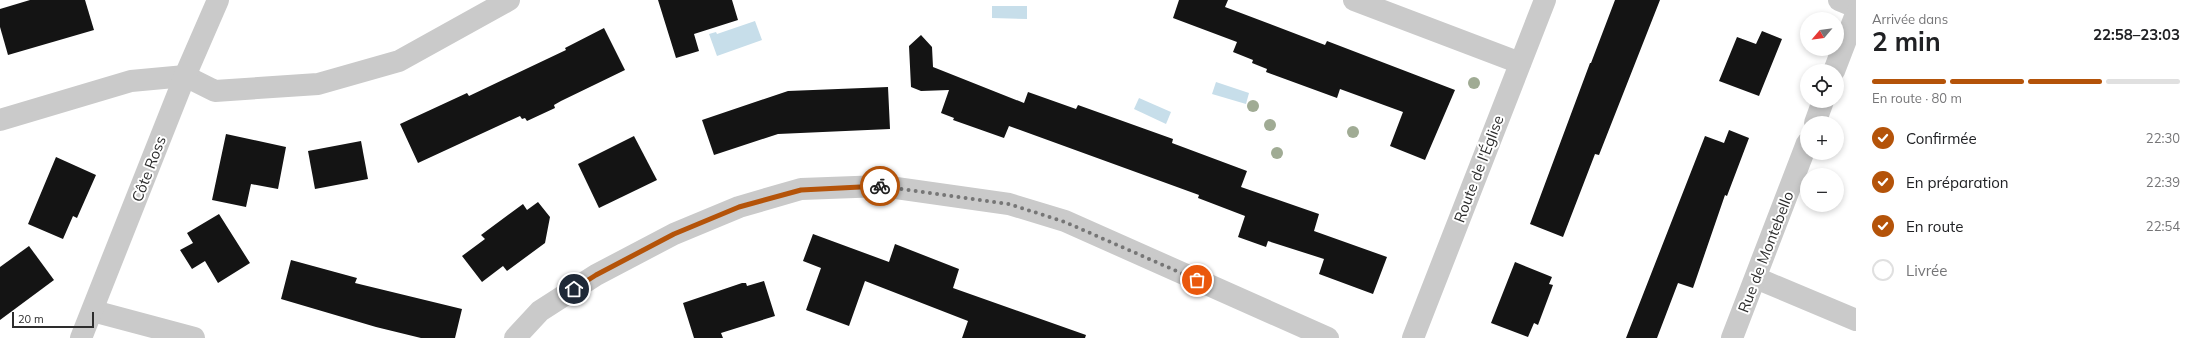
<!DOCTYPE html>
<html lang="fr">
<meta charset="utf-8">
<style>
:root{--surface:#fff;--page:#f6f6f6;--text:#202124;--muted:#757577;--line:#e0e0e0;--accent:#b45309}
body{margin:0;font-family:Mulish,sans-serif;background:var(--page);color:var(--text);height:100vh;display:flex;flex-direction:column;font-size:15px;white-space:nowrap}
*{box-sizing:border-box;margin:0}
p{font-size:13px;color:var(--muted)}
.icon{flex:none;width:22px;height:22px;fill:none;stroke:currentColor;stroke-width:2;stroke-linecap:round;stroke-linejoin:round}
.map{position:relative;flex:1;overflow:hidden}
.sheet{display:flex;flex-direction:column;background:var(--surface);width:340px}
.sheet>*{flex:none}
.needle{width:26px;rotate:241deg}
.buttons{position:absolute;left:1800px;top:12px;display:grid;gap:8px}
.buttons a{display:grid;place-items:center;width:44px;height:44px;border-radius:50%;background:var(--surface);box-shadow:0 2px 6px #0003;font-size:20px}
.scale{position:absolute;left:12px;bottom:10px;width:82px;box-sizing:border-box;padding-left:4px;border:2px solid #2d2d2d;border-top:0;font-size:11px;line-height:14px;white-space:nowrap;color:#2d2d2d;-webkit-text-stroke:3px #fff;paint-order:stroke}
.pin{position:absolute;display:grid;place-items:center;width:34px;height:34px;color:#fff;margin:-17px;border:2px solid #fff;border-radius:50%;box-shadow:0 1px 4px #0007}
.courier{position:absolute;display:grid;place-items:center;width:40px;height:40px;margin:-20px;border:3px solid #b45309;border-radius:50%;background:#fff;color:#222;box-shadow:0 1px 5px #0007}
.overview em{font-style:normal;font-weight:700}
.overview div{display:flex;flex-direction:column-reverse}
.overview{display:flex;align-items:center;justify-content:space-between;height:68px;padding:0 16px}
h1{font-size:26px;font-weight:700;line-height:30px}
.bar{display:grid;grid-template-columns:repeat(4,1fr);gap:6px 4px;align-content:center;height:48px;padding:0 16px}
.bar i{height:5px;border-radius:3px;background:var(--line)}
.bar .on{background:var(--accent)}
.bar p{grid-column:span 4}
ol{padding:0 16px;list-style:none}
li{display:flex;align-items:center;gap:12px;height:44px}
li p{margin-inline-start:auto}
li .icon{padding:4px;border-radius:50%;background:var(--accent);color:#fff;stroke-width:4}
li:last-child{color:var(--muted)}
li i{width:22px;height:22px;border:2px solid var(--line);border-radius:50%}
main{display:flex;flex:1;min-height:0}
.map>svg:first-child{display:block}
</style>
<main>
<div class="map">
<svg width="1856" height="338" viewBox="0 0 1856 338">
<rect width="100%" height="100%" fill="#fff"/>
<g fill="#c7deea">
<polygon points="992,6 1027,6 1027,19 992,18"/>
<polygon points="755,21 762,40 717,56 709,34 716,32 717,34"/>
<polygon points="1216,82 1249,93 1246,104 1212,94"/>
<polygon points="1139,98 1171,112 1166,124 1134,109"/>
</g>
<g fill="#141414">
<polygon points="30,0 85,0 94,30 8,55 0,27 0,9"/>
<polygon points="658,0 732,0 738,20 694,34 699,51 676,58"/>
<polygon points="1179,0 1228,0 1225,7 1325,45 1327,41 1455,90 1425,160 1390,146 1403,112 1340,89 1337,98 1266,72 1267,69 1252,63 1253,60 1233,52 1237,42 1173,18"/>
<polygon points="1615,0 1660,0 1599,155 1595,154 1563,237 1530,224 1590,63 1591,63"/>
<polygon points="604,28 625,70 561,101 554,105 555,108 527,121 525,118 522,119 520,116 418,163 400,124 467,93 469,96 566,50 565,48"/>
<polygon points="1762,31 1782,39 1759,96 1719,81 1737,37 1756,44"/>
<polygon points="921,35 932,47 933,67 1024,103 1028,92 1076,109 1078,105 1173,139 1172,143 1247,171 1241,187 1319,214 1314,231 1387,257 1373,294 1319,274 1324,259 1268,241 1266,247 1238,237 1245,216 1198,198 1199,195 1009,126 1004,138 953,120 954,118 941,113 949,90 921,91 911,87 909,46"/>
<polygon points="888,87 890,129 778,134 714,155 702,120 788,91"/>
<polygon points="1729,130 1749,138 1727,196 1725,195 1693,288 1678,283 1657,338 1626,338 1705,136 1724,143"/>
<polygon points="226,134 286,147 278,189 251,184 246,207 212,200"/>
<polygon points="634,136 657,180 599,208 578,164"/>
<polygon points="361,141 368,179 315,189 308,151"/>
<polygon points="56,157 96,175 77,218 73,216 63,239 28,224"/>
<polygon points="538,202 550,217 545,243 507,271 503,266 482,282 462,256 485,239 481,235 523,204 527,210"/>
<polygon points="219,214 250,263 218,283 205,261 192,269 180,250 193,243 187,233"/>
<polygon points="813,234 889,262 895,244 959,269 953,288 1086,335 1085,338 962,338 968,321 865,281 849,326 806,310 821,268 803,261"/>
<polygon points="29,246 54,280 0,320 0,267"/>
<polygon points="291,260 357,278 355,283 462,309 455,338 421,338 376,327 281,299"/>
<polygon points="1515,262 1552,277 1549,284 1553,285 1538,325 1534,323 1528,337 1491,323"/>
<polygon points="764,281 775,316 721,333 723,338 694,338 683,303 742,283 746,283 747,286"/>
</g>
<g fill="none" stroke-linecap="round" stroke-linejoin="round">
<g stroke="#cacaca" stroke-width="22">
<polyline points="1354,0 1520,63"/>
<polyline points="1839,0 1856,7"/>
<polyline points="1834,71 1856,14"/>
<polyline points="0,120 131,81 185,76 215,91 318,84 399,61 509,0"/>
<polyline points="1815,123 1823,101"/>
<polyline points="1756,278 1856,320"/>
<polyline points="93,311 194,338"/>
<polyline points="81,338 185,76 218,0"/>
<polyline points="515,338 540,311 596,275 674,234 739,207 801,189 882,186 1009,204 1065,221 1328,338"/>
<polyline points="1413,338 1545,0"/>
<polyline points="1732,338 1807,143"/>
</g>
</g>
<g fill="#a0ab94">
<circle cx="1474" cy="83" r="6"/>
<circle cx="1253" cy="106" r="6"/>
<circle cx="1270" cy="125" r="6"/>
<circle cx="1353" cy="132" r="6"/>
<circle cx="1277" cy="153" r="6"/>
</g>
<g fill="none" stroke-linecap="round" stroke-linejoin="round">
<polyline stroke="#767676" stroke-width="4" stroke-dasharray="0 7.2" points="880,186 1009,204 1065,222 1197,280"/>
<polyline stroke="#b45309" stroke-width="5" points="574,289 596,275 674,234 739,207 801,190 880,186"/>
</g>
<g text-anchor="middle" stroke-width="4" stroke-linejoin="round" paint-order="stroke">
<g font-size="15" fill="#2d2d2d" stroke="#fff">
<text transform="translate(149 169) rotate(-69)" y="5">Côte Ross</text>
<text transform="translate(1479 169) rotate(-69)" y="5">Route de l'Église</text>
<text transform="translate(1766 252) rotate(-69)" y="5">Rue de Montebello</text>
</g>
</g>
</svg>
<div class="buttons">
<a><svg class="needle" viewBox="-14 -14 28 28"><path d="M0-13l5 13h-10z" fill="#e53935"/><path d="M0 13l5-13h-10z" fill="#757577"/></svg></a>
<a><svg class="icon" aria-label="locate" viewBox="0 0 24 24"><circle cx="12" cy="12" r="6"/><path d="M12 2v4M12 18v4M2 12h4M18 12h4"/></svg></a>
<a>+</a>
<a>−</a>
</div>
<div class="scale">20 m</div>
<div class="pin" style="left:1197px;top:280px;background:#ea580c"><svg class="icon" aria-label="bag" viewBox="0 0 24 24"><path d="M5 8h14l-1 12H6zM9 8a3 3 0 0 1 6 0"/></svg></div>
<div class="pin" style="left:574px;top:289px;background:#1f2937"><svg class="icon" aria-label="home" viewBox="0 0 24 24"><path d="M3 11l9-7 9 7M6 9v11h12V9"/></svg></div>
<div class="courier" style="left:880px;top:186px"><svg class="icon" aria-label="bike" viewBox="0 0 24 24"><circle cx="6" cy="16" r="4"/><circle cx="18" cy="16" r="4"/><path d="M6 16l4-8h5l3 8M10 8l3 8H6M13 5h3"/></svg></div>
</div>
<section class="sheet">
<div class="overview"><div><h1>2 min</h1><p>Arrivée dans</p></div><em>22:58–23:03</em></div>
<div class="bar"><i class="on"></i><i class="on"></i><i class="on"></i><i></i><p>En route · 80 m</p></div>
<ol>
<li><svg class="icon" aria-label="check" viewBox="0 0 24 24"><path d="M5 12l5 5 9-10"/></svg>Confirmée<p>22:30</p></li>
<li><svg class="icon" aria-label="check" viewBox="0 0 24 24"><path d="M5 12l5 5 9-10"/></svg>En préparation<p>22:39</p></li>
<li><svg class="icon" aria-label="check" viewBox="0 0 24 24"><path d="M5 12l5 5 9-10"/></svg>En route<p>22:54</p></li>
<li><i></i>Livrée</li>
</ol>
</section>
</main>
